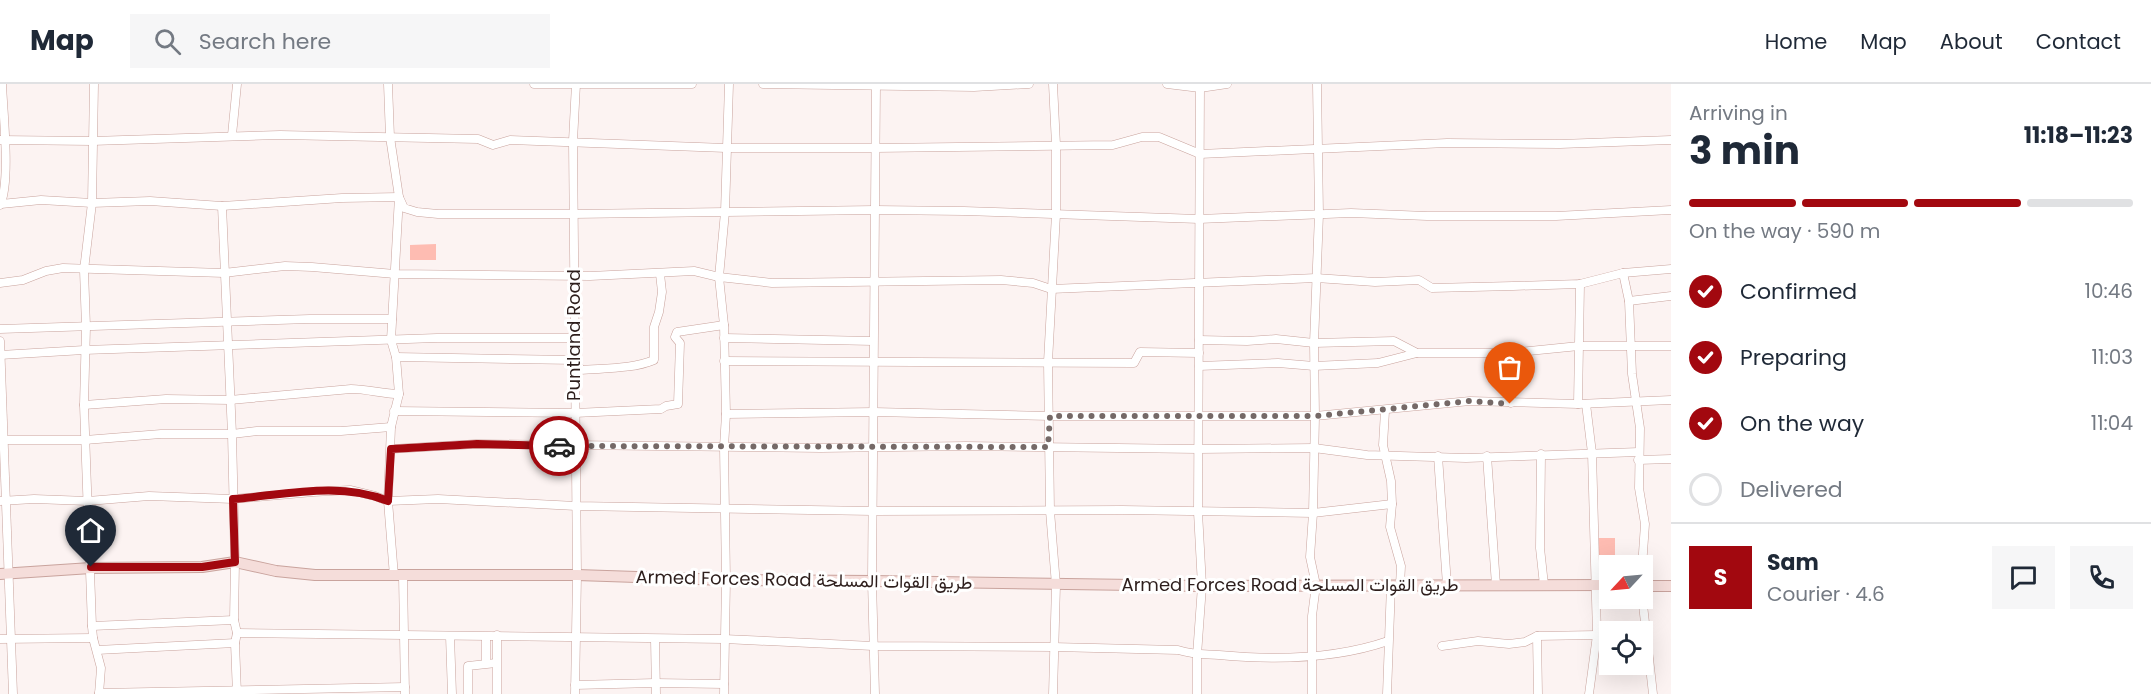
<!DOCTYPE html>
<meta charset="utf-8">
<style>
:root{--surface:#fff;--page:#f6f6f7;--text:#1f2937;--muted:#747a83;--line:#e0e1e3;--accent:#a2080f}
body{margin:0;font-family:Poppins,Vazirmatn,sans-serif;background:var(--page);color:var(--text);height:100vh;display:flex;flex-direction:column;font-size:22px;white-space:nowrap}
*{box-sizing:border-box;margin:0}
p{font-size:20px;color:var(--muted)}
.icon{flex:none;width:33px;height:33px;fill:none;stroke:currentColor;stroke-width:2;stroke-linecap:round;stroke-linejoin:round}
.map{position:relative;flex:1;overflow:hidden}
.drawer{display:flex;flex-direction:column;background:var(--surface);width:480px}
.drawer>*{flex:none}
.needle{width:39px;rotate:244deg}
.tools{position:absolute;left:1599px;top:471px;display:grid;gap:12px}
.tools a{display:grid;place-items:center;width:54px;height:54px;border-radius:0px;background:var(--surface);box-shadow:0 6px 24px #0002;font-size:30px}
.pin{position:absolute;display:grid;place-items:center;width:51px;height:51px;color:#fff;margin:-62px -26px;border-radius:50% 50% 50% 0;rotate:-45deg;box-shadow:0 0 6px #0007}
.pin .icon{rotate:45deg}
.courier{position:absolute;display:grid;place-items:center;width:60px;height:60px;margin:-30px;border:4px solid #a2080f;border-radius:50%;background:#fff;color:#222;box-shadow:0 2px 8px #0007}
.head em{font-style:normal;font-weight:700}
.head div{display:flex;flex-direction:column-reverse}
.head{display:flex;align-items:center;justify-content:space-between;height:102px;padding:0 18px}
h1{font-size:39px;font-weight:700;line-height:45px}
.bar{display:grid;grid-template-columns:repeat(4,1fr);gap:9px 6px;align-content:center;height:72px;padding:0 18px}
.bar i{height:8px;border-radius:4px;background:var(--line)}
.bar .selected{background:var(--accent)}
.bar p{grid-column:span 4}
.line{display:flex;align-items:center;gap:15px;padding:0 18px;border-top:2px solid var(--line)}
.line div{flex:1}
.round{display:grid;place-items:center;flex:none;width:63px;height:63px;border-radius:0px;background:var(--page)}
ol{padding:0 18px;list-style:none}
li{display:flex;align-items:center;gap:18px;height:66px}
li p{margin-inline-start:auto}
li .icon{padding:6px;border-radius:50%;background:var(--accent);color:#fff;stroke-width:4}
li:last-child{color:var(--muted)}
li i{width:33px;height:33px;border:3px solid var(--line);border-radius:50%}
header{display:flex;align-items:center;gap:36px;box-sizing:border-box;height:84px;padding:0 30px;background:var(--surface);border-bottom:2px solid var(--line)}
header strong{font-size:28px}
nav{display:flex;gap:33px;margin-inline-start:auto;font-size:21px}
.search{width:420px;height:54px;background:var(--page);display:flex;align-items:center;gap:15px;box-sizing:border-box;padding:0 21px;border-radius:0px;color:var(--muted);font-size:22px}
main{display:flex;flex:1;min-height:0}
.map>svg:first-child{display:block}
</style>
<header>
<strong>Map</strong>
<div class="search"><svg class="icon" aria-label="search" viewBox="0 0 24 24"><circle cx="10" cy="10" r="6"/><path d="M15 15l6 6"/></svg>Search here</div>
<nav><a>Home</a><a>Map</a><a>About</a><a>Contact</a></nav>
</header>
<main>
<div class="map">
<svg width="1671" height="610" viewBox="0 0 1671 610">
<rect width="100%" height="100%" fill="#fcf3f2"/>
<g fill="#febcb2">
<polygon points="436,160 436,176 410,176 410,161"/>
<rect x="1597" y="454" width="18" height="24"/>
</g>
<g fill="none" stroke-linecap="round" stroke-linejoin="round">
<defs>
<g id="street">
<polyline points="94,0 92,119 84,186 86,243 84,321 92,542 93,554 101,584 99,610"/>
<polyline points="388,0 390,53 399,113 391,256 396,273 399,310 391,343 388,417 394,492"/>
<polyline points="534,0 692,0"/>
<polyline points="763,0 974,3 1029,0"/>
<polyline points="1053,0 1056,61 1056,130 1048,278 1050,427 1056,501 1053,610"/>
<polyline points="1167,0 1200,4 1227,0"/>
<polyline points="232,51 237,0"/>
<polyline points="0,56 92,57 280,51 478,55 493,61 510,56 726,64 875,64 1113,61 1142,53 1159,53 1200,70 1447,59 1560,60 1671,56"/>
<polyline points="1,120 41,116 92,119 150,117 222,122 342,114 399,113 404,124 417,128 438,130 573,130 875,126 964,127 1199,135 1351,129 1427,132 1556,132 1671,126"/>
<path d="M0,121C11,99 3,27 2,0"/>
<polyline points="222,122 232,350 235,478 234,536 237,549 235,559 237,610"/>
<polyline points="1623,189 1671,185"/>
<polyline points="0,199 23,196 46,187 63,184 224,189 285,182 312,183 395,190 590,192 694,187 719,193 772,199 1001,196 1033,199 1051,205 1316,194 1375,198 1419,196 1432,204 1513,202 1580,200 1623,189 1629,217 1632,290 1640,344 1639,404 1645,440 1642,483"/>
<polyline points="1629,217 1671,212"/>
<polyline points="0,245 310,235 392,235"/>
<polyline points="724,254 873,257"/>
<polyline points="1199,256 1247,257 1276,255 1314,259 1394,257 1417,269 1510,269 1579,262 1671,262"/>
<polyline points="0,257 13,610"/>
<polyline points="1510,269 1511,319"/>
<polyline points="0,271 84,266 437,254 574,254"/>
<path d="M396,273L575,276L581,286C604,284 633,285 654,276V243L659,228L662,208L660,190"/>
<polyline points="724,277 1134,279 1140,268 1199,269"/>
<polyline points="1199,282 1278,279 1314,282 1378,279 1417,269"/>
<polyline points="1578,320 1580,200"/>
<polyline points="1586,320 1592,369 1597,551 1589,610"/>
<path d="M84,321L166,315L230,316L351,305C368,305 382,310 399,310"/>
<polyline points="394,327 575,329 661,325 666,322 678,320 680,259 675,253 677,248 724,241"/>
<polyline points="1385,327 1383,361 1391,397 1392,420 1390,443 1401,482 1400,501"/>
<polyline points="726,330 874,328 1050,332 1315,332 1470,317 1578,320 1671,316"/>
<polyline points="0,356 85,356 161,350 232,350 257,347 341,347 391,343"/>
<polyline points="391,365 476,360 821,364 966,362 1198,365 1314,364 1367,371 1466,374 1639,368"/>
<polyline points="1541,370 1540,464 1544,501"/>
<polyline points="1438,372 1447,501"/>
<polyline points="1487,372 1496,501"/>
<polyline points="1638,376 1671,375"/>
<polyline points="0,417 34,415 88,417 149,412 233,415 313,408 350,406 375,412 388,417 438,415 576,422 873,427 1122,426 1313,429 1392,420"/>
<polyline points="403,491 405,610"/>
<polyline points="1642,512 1653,610"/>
<polyline points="92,542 234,536"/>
<path d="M237,549L724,555L873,562L1053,563L1178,566C1195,571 1202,570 1219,571C1273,576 1336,575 1388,557"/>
<polyline points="450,552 452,610"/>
<polyline points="1537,552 1538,610"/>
<polyline points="486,553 486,579"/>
<polyline points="0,555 93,554"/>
<polyline points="655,555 656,610"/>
<polyline points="1442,562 1478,557 1509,560 1525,558 1537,552 1597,551"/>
<polyline points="97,566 235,559"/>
<polyline points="575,601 655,599 724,600"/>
<polyline points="99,609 405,603"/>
<polyline points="468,610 468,582 496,579"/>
<polyline points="497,610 497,551"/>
<polyline points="575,610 577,491 573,57 576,0"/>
<polyline points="724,610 726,496 724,363 726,330 724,241 719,193 725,128 729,0"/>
<polyline points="875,610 872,497 876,0"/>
<polyline points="1197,610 1197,571 1202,502 1198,428 1200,0"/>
<polyline points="1312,610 1312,532 1316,501 1310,473 1313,429 1315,332 1314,259 1319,130 1317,0"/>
<polyline points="1387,610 1391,501"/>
</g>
<g id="secondary">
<polyline points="0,490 91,484 202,483 235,478 276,487 315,491 577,491 726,496 872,497 1202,502 1610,501"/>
<polyline points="1642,502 1671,502"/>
</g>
</defs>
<use href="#street" stroke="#c9a39d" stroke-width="9"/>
<use href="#secondary" stroke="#c9a39d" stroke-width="12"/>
<use href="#street" stroke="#fff" stroke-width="8"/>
<use href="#secondary" stroke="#f5ddda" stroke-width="10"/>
</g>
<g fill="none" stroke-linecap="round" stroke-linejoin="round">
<polyline stroke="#756967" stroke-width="6" stroke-dasharray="0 10.8" points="559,362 1048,363 1050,332 1315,332 1470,317 1510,320"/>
<path stroke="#a2080f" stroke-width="8" d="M91,483H202L235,478L233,415C284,411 339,397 388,417L391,365L477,360L559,362"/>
</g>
<g text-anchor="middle" stroke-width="6" stroke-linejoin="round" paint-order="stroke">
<g font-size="18" fill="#2d1e1c" stroke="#fff">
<text transform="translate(574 251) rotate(-90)" y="6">Puntland Road</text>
<text transform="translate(804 496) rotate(1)" y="6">Armed Forces Road طريق القوات المسلحة</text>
<text x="1290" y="507">Armed Forces Road طريق القوات المسلحة</text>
</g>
</g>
</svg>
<div class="tools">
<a><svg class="needle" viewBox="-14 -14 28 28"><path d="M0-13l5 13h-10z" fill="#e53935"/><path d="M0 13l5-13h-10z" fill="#747a83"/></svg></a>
<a><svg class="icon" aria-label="locate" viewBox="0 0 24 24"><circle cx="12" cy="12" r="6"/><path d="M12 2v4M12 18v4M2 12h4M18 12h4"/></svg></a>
</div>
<div class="pin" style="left:1510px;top:320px;background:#ea580c"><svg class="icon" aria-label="bag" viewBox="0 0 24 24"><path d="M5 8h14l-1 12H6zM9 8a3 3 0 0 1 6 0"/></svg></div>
<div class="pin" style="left:91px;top:483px;background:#1f2937"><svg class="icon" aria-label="home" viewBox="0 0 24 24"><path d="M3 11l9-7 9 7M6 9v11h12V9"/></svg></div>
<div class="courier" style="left:559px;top:362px"><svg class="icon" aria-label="car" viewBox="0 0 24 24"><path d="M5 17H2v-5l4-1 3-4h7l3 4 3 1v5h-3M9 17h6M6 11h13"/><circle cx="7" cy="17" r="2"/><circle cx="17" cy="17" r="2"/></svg></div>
</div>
<section class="drawer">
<div class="head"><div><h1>3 min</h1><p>Arriving in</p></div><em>11:18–11:23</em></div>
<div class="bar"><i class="selected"></i><i class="selected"></i><i class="selected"></i><i></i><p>On the way · 590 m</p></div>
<ol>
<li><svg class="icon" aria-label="check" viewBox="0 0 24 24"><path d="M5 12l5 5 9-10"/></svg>Confirmed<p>10:46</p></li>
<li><svg class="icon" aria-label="check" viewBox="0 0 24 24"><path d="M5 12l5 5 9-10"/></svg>Preparing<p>11:03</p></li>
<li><svg class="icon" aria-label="check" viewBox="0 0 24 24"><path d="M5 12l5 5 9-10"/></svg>On the way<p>11:04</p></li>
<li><i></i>Delivered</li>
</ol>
<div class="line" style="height:108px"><b class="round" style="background:var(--accent);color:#fff">S</b><div><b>Sam</b><p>Courier · 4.6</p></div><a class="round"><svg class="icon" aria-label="chat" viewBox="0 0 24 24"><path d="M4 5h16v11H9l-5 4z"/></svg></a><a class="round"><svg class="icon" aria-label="phone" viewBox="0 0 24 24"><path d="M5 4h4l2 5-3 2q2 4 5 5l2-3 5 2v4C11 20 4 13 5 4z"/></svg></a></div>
</section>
</main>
